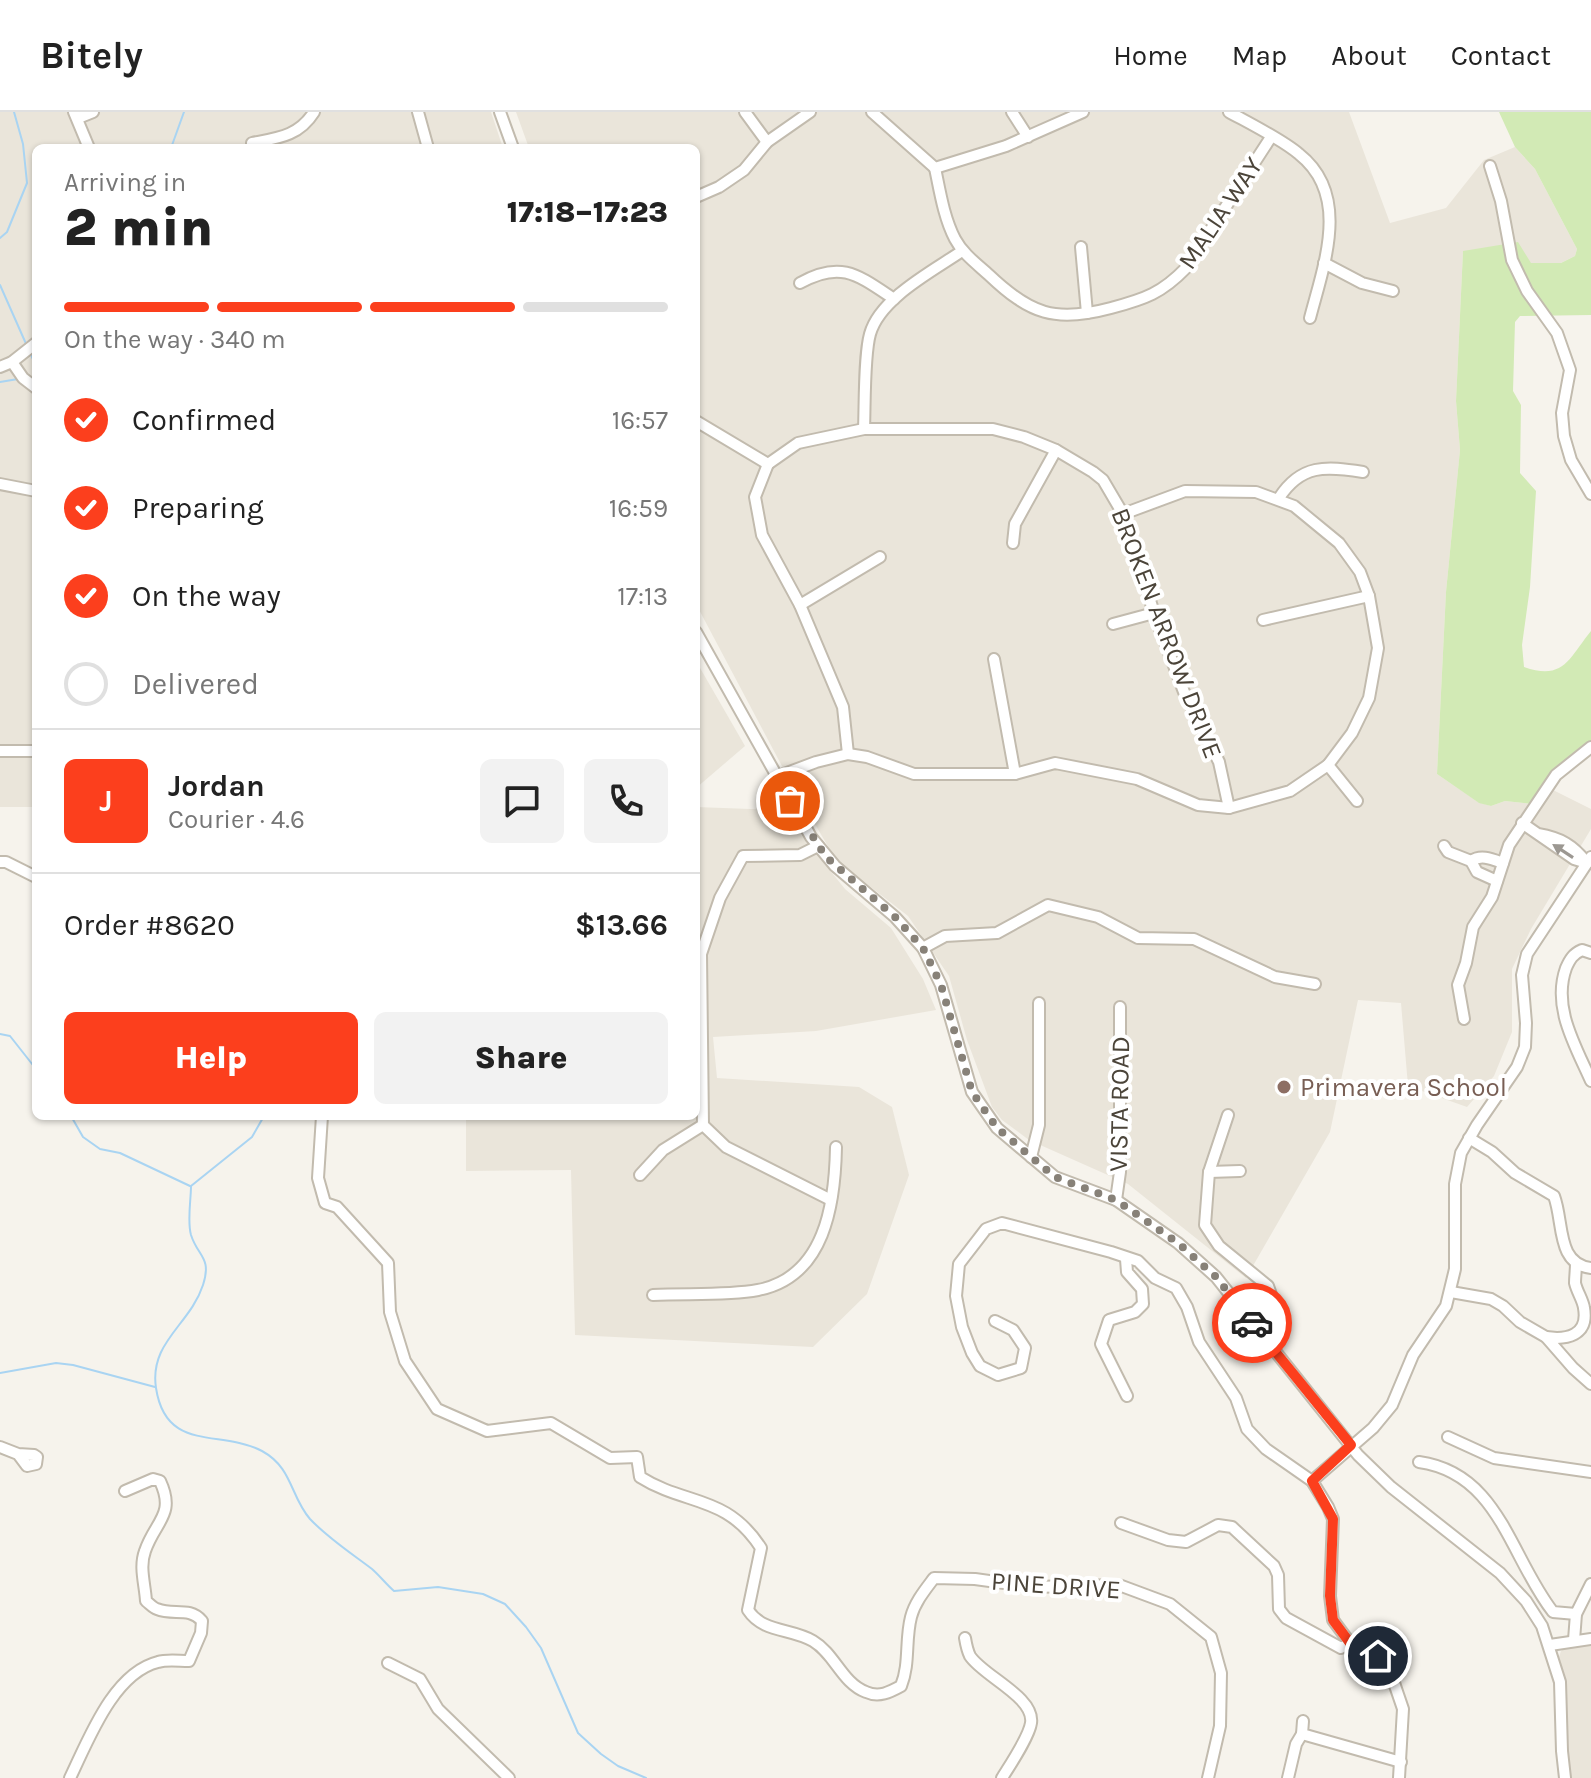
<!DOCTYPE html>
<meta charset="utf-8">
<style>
:root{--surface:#fff;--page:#f2f2f2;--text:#222;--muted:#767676;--line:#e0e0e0;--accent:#fc3f1d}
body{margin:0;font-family:Karla,sans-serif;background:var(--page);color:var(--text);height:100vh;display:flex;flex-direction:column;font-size:30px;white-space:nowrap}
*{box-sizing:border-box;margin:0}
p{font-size:26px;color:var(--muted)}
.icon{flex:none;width:44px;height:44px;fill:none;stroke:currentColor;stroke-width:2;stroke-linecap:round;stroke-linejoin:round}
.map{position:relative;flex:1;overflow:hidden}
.side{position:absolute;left:32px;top:32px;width:668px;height:976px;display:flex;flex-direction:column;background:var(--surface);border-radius:12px;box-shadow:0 2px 6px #0004}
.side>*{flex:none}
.pin{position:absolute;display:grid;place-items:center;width:68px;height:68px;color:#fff;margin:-34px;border:4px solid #fff;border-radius:50%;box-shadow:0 2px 8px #0007}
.courier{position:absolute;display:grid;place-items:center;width:80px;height:80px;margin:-40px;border:6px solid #fc3f1d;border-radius:50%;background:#fff;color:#222;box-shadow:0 2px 10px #0007}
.summary em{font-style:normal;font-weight:800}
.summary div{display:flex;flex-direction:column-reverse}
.summary{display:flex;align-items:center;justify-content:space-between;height:136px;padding:0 32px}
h1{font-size:52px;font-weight:800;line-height:60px}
.bar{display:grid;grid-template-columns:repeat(4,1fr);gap:12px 8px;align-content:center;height:96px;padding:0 32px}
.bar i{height:10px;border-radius:6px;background:var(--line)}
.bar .selected{background:var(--accent)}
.bar p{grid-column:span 4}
.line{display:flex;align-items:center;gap:20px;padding:0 32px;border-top:2px solid var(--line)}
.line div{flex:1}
.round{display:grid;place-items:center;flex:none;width:84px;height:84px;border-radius:12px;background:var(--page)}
ol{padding:0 32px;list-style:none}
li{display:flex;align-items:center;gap:24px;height:88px}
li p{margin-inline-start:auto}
li .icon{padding:8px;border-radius:50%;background:var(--accent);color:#fff;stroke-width:4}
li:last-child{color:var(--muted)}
li i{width:44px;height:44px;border:4px solid var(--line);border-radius:50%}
.primary-button{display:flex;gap:16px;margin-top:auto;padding:16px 32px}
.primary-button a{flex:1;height:92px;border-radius:12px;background:var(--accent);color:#fff;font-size:32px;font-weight:800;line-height:92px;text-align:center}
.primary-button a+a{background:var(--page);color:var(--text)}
header{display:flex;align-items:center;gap:48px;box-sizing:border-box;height:112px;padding:0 40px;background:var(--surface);border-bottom:2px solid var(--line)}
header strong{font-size:38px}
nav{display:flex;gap:44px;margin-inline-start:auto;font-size:28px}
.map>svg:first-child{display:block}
</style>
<header>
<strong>Bitely</strong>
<nav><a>Home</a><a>Map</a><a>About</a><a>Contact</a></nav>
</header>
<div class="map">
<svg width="1591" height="1666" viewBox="0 0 1591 1666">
<rect width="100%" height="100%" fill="#f6f3ec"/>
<g fill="#eae5da">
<polygon points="0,0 491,0 503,36 36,36 36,695 0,695"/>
<polygon points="516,0 1349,0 1390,111 1446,96 1484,48 1515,35 1535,57 1577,137 1575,144 1561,151 1531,151 1463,139 1456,289 1460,338 1446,480 1437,662 1478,690 1491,694 1505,689 1532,692 1543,673 1591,697 1591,717 1531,817 1512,857 1512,920 1494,964 1467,995 1408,974 1401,891 1358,888 1330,1020 1246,1166 1128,1072 1029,1028 1002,1008 992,995 967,928 949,864 908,804 836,748 792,673 696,492 696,36 529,36"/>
<polygon points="696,549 745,634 696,676"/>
<polygon points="696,695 781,698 845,777 891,816 923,867 936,898 816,919 713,925 717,966 859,975 892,995 909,1063 867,1182 813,1235 575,1223 571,1058 466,1059 466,1004 696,1004"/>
<polygon points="1591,1532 1591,1666 1570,1666 1565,1566 1559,1545 1561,1539 1569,1533"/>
</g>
<path fill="#d2eab5" d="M1499,0H1591V203L1520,204L1515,210L1513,279L1521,293L1520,361L1536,379L1530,475L1522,533L1524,555C1564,569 1569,546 1591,519V632C1567,650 1547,666 1532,692L1505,689L1491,694L1479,691L1437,662L1446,480L1460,338L1456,289L1463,139L1518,130L1531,151H1561L1575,144L1577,137L1535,57L1515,35Z"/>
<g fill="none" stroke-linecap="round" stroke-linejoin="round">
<g stroke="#a9d4f2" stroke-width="2">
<polyline points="171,36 184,0"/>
<polyline points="0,126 7,120 27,71 23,32 14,0"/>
<polyline points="0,173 27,234"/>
<polyline points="30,240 36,255"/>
<polyline points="29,266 36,266"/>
<polyline points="0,270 18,267"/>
<polyline points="0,922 10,924 36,957"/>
<polyline points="71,1004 83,1025 100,1037 120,1041 190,1074"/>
<path d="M264,1004L252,1025L191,1074C191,1088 187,1109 191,1123C198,1145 212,1145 203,1173C190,1213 149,1230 156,1276C166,1341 220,1317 262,1339C293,1356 290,1384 310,1407C329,1427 351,1441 372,1457C380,1464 386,1472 394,1479L438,1475L483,1482L505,1492L526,1515L541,1536L578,1621L601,1642L618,1654L646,1666"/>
<polyline points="0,1261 56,1251 73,1253 155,1275"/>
</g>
<defs>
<g id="minor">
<polyline points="74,0 89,36"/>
<polyline points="418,0 428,36"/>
<polyline points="500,0 513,36"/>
<polyline points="745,0 767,30"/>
<polyline points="872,0 935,56 1006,34 1083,0"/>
<polyline points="1012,0 1028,25"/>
<path d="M1229,0C1249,11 1283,28 1299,42C1351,83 1324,152 1310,206"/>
<polyline points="78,6 93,0"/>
<path d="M252,31C278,26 299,24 314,0"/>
<polyline points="1490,54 1501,89 1512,148 1527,179 1557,221 1570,258 1562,301 1564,324 1571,348 1591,382"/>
<path d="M935,56C940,80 944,106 955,127C963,142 977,152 989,163C1030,202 1055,211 1111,196C1145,187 1162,181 1186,156L1271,25"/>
<polyline points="696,85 719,75 744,58 767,30 810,0"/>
<polyline points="1081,135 1087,201"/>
<polyline points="1324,151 1362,171 1393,179"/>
<path d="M800,171C841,148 858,163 894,187"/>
<polyline points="12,250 23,266 36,276"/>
<polyline points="0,255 12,250 36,231"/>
<polyline points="696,309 768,352"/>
<path d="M864,317C865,292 864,243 870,222C880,186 933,159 962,139"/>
<polyline points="768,352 798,331 864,317 993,317 1024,325 1056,338 1093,360 1103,368 1123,402 1154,501 1184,580 1219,650 1229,696"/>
<polyline points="768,352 755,385 762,423 800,493 843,595 848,642"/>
<polyline points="0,372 36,379"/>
<path d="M1279,386C1301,352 1326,354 1363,360"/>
<polyline points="1013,431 1015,412 1056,338"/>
<polyline points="800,493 880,445"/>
<polyline points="1263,508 1369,484"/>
<polyline points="1113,512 1154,501"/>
<polyline points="696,520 811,725 835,754 895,805 923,836 941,873 972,980 997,1016 1055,1065 1116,1088 1178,1131 1216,1165 1358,1343 1391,1375 1500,1461 1526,1489 1542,1514 1560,1570 1562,1639 1565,1666"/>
<polyline points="994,547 1015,662"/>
<polyline points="0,639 36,639"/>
<polyline points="1328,653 1357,689"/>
<polyline points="776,665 816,650 848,642 867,645 914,662 1015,662 1055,651 1137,667 1198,693 1229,696 1290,679 1328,653 1352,621 1369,586 1378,536 1369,484 1360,460 1339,431 1294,394 1256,380 1185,379 1123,402"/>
<path d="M1522,711L1574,747L1587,751C1573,733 1561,726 1538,722"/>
<polyline points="818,734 800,743 743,744 720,786 701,842 703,1013 726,1035 831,1088"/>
<polyline points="1444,734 1448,740 1471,749"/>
<polyline points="0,750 6,750 36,765"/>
<path d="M1497,769L1477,760L1471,749C1481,742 1492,747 1503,751"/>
<polyline points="923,836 945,824 997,821 1048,793 1098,805 1138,826 1194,827 1275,865 1315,872"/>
<polyline points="1464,907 1458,873 1466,851 1473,815 1492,785 1509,733 1556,663 1591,635"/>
<path d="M1591,969C1575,933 1552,895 1566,856C1570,847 1573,842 1582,838L1591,841"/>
<polyline points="1228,1003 1209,1060 1205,1113 1219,1134 1268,1174 1275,1194 1258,1219"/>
<path d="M322,1004L318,1066L325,1091L337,1095L388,1151L390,1200L405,1249L437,1297L487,1319L551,1311L610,1346L637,1345L640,1365C686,1394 726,1382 761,1436L748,1498C763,1521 791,1516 813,1529C835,1542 842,1571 866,1580C879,1586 890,1580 901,1574C910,1552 905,1528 911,1505C915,1490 925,1478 934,1466L975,1467L1032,1475L1119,1473L1170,1492L1211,1525L1221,1561L1220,1614L1208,1666"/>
<path d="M1469,1026L1492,1040L1515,1061L1554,1084C1564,1110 1556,1152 1591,1156"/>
<polyline points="1031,1045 1039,1013 1039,891"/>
<polyline points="1209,1060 1240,1059"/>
<polyline points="640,1063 663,1038 703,1013"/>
<polyline points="1116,1088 1120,1060 1120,895"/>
<polyline points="1126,1147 1127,1160 1142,1177 1143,1192 1135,1200 1109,1208 1101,1232 1127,1284"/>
<polyline points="1451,1180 1491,1187 1503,1194 1520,1210 1546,1225 1573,1256 1591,1272"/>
<path d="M653,1183C686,1181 725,1184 758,1178C825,1165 835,1092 836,1035"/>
<polyline points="995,1209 1013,1218 1025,1236 1021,1256 998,1263 980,1254 972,1241 962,1215 956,1184 959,1152 986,1117 1002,1111 1111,1140 1138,1149 1155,1166 1176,1176 1187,1195 1199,1230 1236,1286 1247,1317 1266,1337 1312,1369 1328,1395 1333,1407 1330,1484 1333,1508 1350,1531 1378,1544 1389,1556 1403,1597 1399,1666"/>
<path d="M1546,1225C1566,1228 1589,1224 1584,1196C1583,1188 1577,1180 1575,1171C1575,1165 1576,1158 1576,1151"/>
<polyline points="1448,1325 1494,1346 1591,1360"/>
<polyline points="0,1335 18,1342 27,1354 36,1352 37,1345 34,1343 18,1342"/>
<path d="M1419,1350C1499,1361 1510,1445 1553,1500L1576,1502"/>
<polyline points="1312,1369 1373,1316 1392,1293 1413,1243 1446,1194 1455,1157 1455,1072 1461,1041 1477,1013 1517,955 1525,935 1526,911 1522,863 1527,842 1591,745"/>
<polyline points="1121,1411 1168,1428 1186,1430 1218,1413 1232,1415 1274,1454 1278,1463 1279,1497 1286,1506 1341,1536 1350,1531"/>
<path d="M965,1526C966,1532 967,1538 970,1544C983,1564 1035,1585 1031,1611C1029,1625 1010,1653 1002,1666"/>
<polyline points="1574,1528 1576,1502 1591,1472"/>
<polyline points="1550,1533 1591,1527"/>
<polyline points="388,1551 420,1567 438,1597 509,1666"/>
<polyline points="1303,1609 1302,1622 1401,1650"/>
<path d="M70,1666C88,1629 113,1561 158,1550C167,1547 179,1549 189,1549L201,1521L202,1509C189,1494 173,1504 157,1497C153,1496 150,1492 146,1489C145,1472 139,1455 145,1439C155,1409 176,1403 160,1369L153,1367L125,1379"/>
<polyline points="1288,1666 1296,1632 1302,1622"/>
</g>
</defs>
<use href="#minor" stroke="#c2bbae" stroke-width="14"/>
<use href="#minor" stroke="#fff" stroke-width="10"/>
</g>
<defs><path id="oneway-solid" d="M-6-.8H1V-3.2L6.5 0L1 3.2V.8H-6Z" transform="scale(2)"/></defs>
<use fill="#9c9892" href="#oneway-solid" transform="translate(1563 739) rotate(-147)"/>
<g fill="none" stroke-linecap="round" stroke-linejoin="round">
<polyline stroke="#878178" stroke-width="8" stroke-dasharray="0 14.4" points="790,689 826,745 895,805 923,836 941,873 972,980 997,1016 1055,1065 1116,1088 1178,1131 1216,1165 1252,1211"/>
<polyline stroke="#fc3f1d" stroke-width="10" points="1252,1211 1351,1333 1312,1369 1333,1407 1330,1484 1333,1508 1350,1531 1378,1544"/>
</g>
<circle fill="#8d6e63" stroke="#fff" stroke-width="3" cx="1284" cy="975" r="8"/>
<g text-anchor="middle" stroke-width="8" stroke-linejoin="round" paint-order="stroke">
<g font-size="26" fill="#4b4439" stroke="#fff">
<text transform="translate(1220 101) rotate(-56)" y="9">MALIA WAY</text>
<text transform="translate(1167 521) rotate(69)" y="9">BROKEN ARROW DRIVE</text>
<text transform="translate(1119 992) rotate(-89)" y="9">VISTA ROAD</text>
<text transform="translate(1056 1473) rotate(4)" y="9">PINE DRIVE</text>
</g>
<g font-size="26" fill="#785e54" stroke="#fff" text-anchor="start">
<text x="1300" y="984">Primavera School</text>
</g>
</g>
</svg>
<div class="pin" style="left:790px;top:689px;background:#ea580c"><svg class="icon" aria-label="bag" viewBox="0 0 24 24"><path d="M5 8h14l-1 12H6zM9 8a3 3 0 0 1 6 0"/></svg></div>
<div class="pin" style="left:1378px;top:1544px;background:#1f2937"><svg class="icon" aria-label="home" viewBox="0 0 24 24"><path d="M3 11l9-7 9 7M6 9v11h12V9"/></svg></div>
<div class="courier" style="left:1252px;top:1211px"><svg class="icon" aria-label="car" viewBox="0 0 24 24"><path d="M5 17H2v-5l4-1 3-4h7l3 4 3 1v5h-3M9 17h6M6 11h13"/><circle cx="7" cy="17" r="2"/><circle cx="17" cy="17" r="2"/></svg></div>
<section class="side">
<div class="summary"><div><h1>2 min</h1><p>Arriving in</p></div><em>17:18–17:23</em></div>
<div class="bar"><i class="selected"></i><i class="selected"></i><i class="selected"></i><i></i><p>On the way · 340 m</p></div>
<ol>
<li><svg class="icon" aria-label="check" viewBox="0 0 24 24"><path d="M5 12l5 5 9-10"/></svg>Confirmed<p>16:57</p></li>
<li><svg class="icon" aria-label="check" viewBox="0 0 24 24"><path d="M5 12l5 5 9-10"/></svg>Preparing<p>16:59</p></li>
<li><svg class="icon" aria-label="check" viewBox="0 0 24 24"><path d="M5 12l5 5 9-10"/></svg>On the way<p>17:13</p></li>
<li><i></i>Delivered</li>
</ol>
<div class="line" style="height:144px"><b class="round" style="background:var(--accent);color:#fff">J</b><div><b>Jordan</b><p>Courier · 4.6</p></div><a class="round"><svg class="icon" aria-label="chat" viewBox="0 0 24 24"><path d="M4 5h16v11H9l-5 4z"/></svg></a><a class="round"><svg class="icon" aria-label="phone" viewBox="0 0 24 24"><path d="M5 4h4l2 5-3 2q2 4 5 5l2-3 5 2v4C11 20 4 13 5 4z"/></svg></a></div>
<div class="line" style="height:104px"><div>Order #8620</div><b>$13.66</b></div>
<div class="primary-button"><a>Help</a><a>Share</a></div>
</section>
</div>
